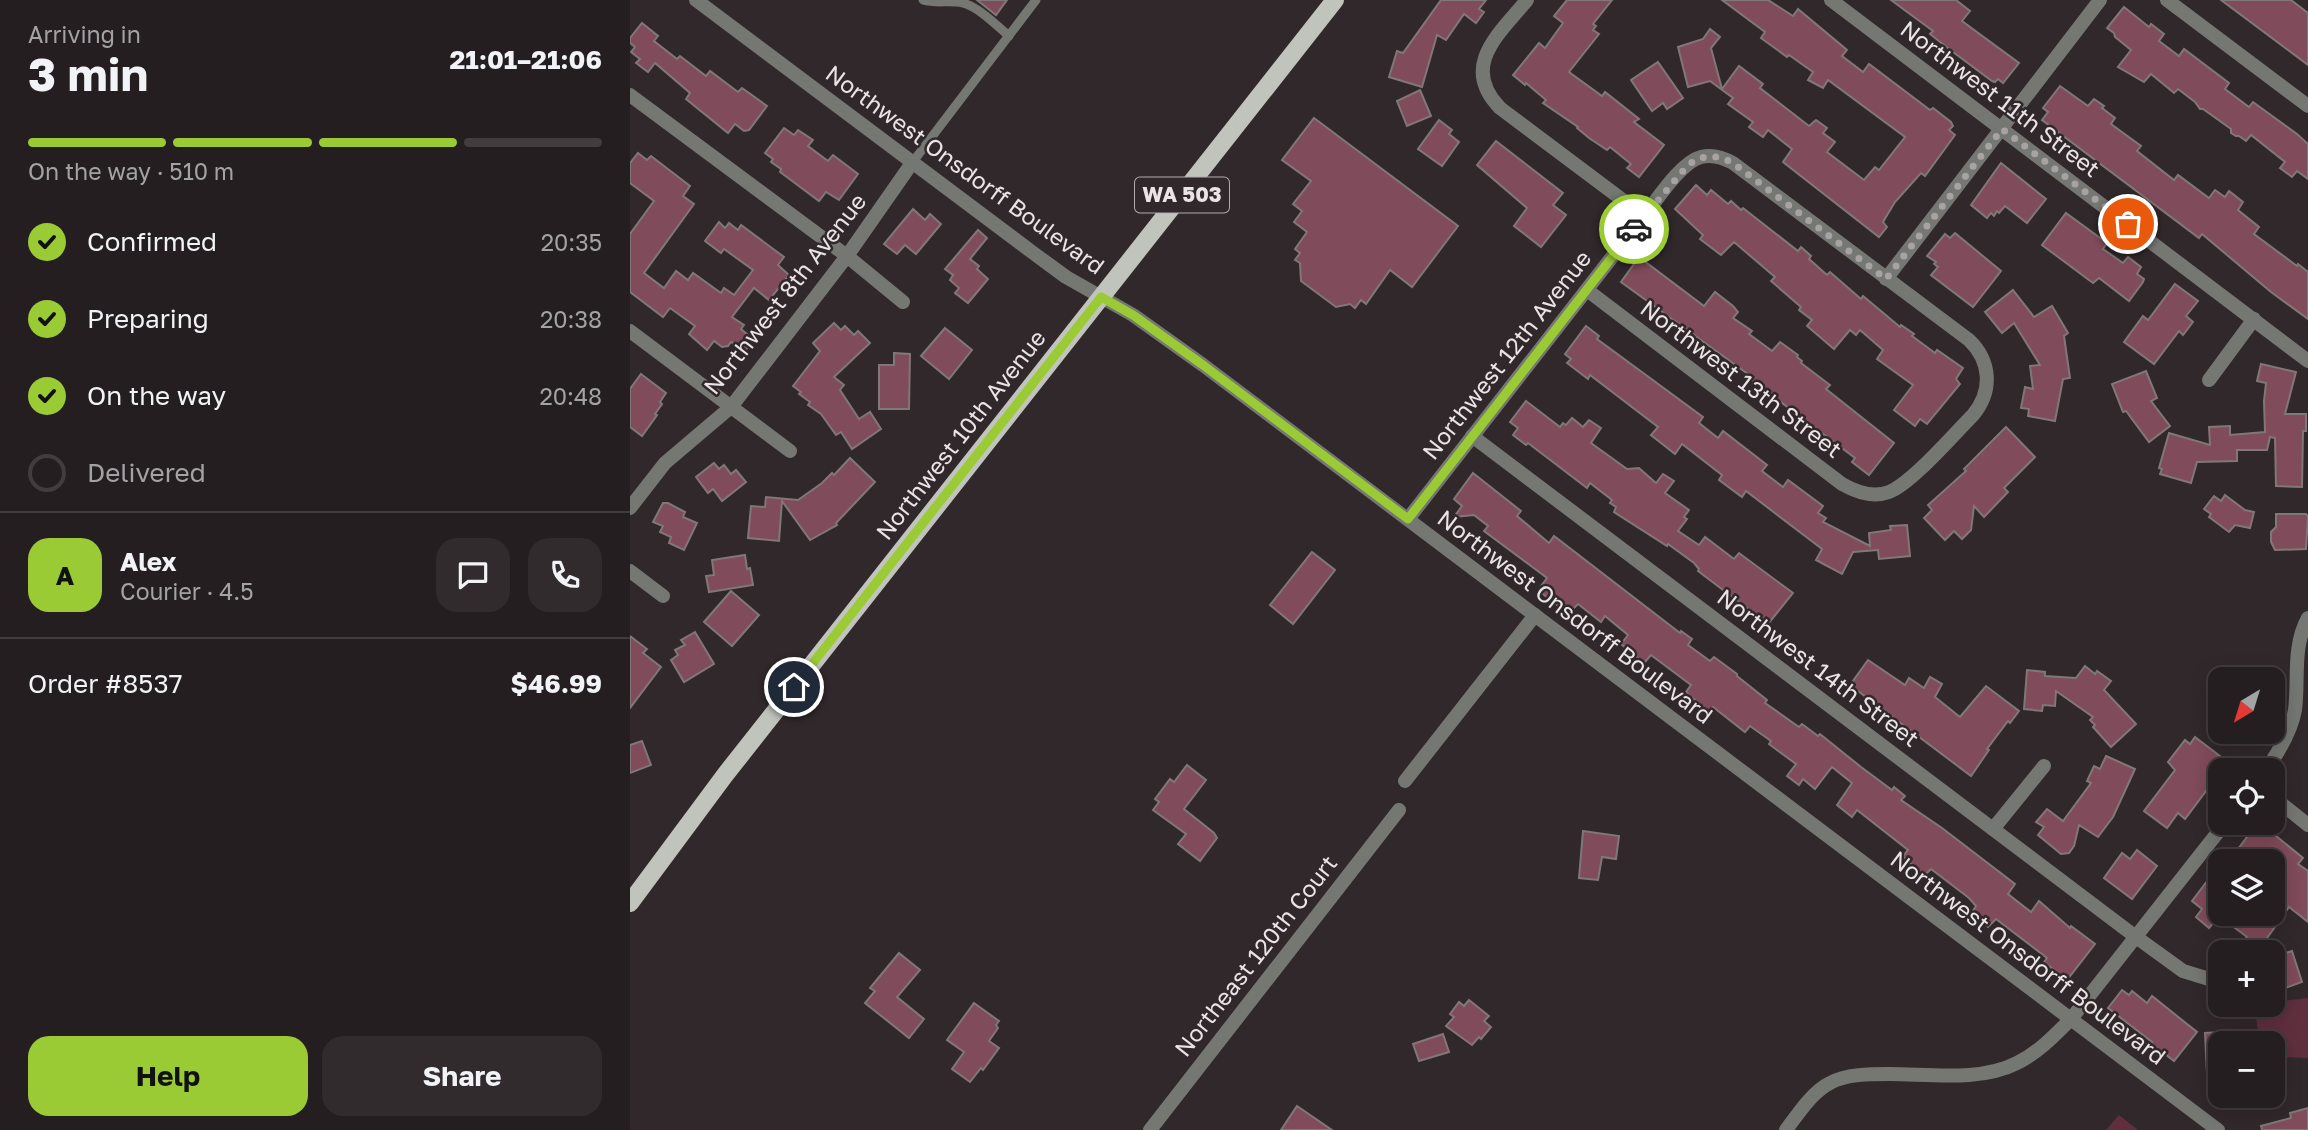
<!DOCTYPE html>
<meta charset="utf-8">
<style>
:root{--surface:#251e20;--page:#312b2d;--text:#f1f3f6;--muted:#a3a2a5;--line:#423c3e;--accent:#9acb34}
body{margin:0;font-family:"Golos Text",sans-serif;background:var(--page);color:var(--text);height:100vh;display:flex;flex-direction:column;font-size:26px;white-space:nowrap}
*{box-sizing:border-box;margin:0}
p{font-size:23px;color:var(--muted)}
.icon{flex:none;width:38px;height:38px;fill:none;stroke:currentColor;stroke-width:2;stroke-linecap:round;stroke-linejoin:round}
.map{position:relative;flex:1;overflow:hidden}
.details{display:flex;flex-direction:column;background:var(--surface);width:630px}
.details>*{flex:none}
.needle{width:46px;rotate:218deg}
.buttons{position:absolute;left:1578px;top:667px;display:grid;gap:14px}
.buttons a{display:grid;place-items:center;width:77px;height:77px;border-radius:14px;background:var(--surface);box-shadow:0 4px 18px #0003,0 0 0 2px var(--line);font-size:35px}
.pin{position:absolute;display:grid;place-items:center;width:60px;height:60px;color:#fff;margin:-30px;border:4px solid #fff;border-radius:50%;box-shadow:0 2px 7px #0007}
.courier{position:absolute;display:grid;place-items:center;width:70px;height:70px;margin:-35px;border:5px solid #9acb34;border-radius:50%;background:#fff;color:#222;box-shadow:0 2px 9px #0007}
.headline em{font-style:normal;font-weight:700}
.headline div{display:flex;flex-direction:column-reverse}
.headline{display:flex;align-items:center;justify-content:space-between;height:119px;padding:0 28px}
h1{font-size:46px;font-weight:700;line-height:52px}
.bar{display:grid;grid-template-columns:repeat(4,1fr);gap:10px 7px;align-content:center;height:84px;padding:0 28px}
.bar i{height:9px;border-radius:5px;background:var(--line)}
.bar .on{background:var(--accent)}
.bar p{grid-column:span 4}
.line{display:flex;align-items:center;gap:18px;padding:0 28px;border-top:2px solid var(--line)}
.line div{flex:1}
.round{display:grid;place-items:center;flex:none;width:74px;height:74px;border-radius:21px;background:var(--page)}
ol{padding:0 28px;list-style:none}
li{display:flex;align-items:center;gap:21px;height:77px}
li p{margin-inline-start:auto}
li .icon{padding:7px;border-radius:50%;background:var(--accent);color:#111;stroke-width:4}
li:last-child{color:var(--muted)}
li i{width:38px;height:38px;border:4px solid var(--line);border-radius:50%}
.primary-button{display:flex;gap:14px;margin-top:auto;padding:14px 28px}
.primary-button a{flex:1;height:80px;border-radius:21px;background:var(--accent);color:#111;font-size:28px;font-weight:700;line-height:80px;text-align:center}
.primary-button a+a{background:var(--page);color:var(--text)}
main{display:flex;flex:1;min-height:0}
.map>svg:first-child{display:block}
</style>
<main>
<section class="details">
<div class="headline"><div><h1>3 min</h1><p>Arriving in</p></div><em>21:01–21:06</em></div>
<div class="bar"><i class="on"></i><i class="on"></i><i class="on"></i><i></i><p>On the way · 510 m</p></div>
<ol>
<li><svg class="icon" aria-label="check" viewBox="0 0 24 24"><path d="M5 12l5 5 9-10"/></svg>Confirmed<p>20:35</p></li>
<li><svg class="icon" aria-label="check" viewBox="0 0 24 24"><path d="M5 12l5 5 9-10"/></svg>Preparing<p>20:38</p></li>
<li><svg class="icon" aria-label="check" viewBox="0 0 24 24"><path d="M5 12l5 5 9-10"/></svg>On the way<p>20:48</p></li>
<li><i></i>Delivered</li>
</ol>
<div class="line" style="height:126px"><b class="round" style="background:var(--accent);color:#111">A</b><div><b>Alex</b><p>Courier · 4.5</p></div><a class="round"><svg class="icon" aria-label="chat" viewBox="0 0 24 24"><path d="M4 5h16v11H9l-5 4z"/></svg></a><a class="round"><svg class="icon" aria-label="phone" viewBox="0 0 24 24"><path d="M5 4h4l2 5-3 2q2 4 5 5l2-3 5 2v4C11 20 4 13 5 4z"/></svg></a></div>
<div class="line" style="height:91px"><div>Order #8537</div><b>$46.99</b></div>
<div class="primary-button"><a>Help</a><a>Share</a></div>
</section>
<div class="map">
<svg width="1678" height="1130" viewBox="0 0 1678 1130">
<rect width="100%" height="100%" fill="#31282b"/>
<g fill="#5f2f3e">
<polygon points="1678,998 1678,1058 1643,1057 1643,1043 1630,1043 1624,1005 1643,1004 1643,1002"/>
<polygon points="1489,1115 1508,1130 1476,1130"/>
</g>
<g fill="#804b5b" stroke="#807779" stroke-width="2">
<polygon points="347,0 377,0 366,15"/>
<polygon points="811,0 856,0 849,9 854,12 846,23 834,14 816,40 807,35 792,87 759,77 767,51 773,53"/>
<polygon points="937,0 982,0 963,24 966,26 963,30 969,34 939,72 972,96 975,92 1009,119 1004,122 1034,145 1009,177 997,168 1001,164 980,147 977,150 959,138 947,128 948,127 913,103 916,100 896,83 895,85 883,75 909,43 915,48 933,23 924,16"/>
<polygon points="1092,0 1138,0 1163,16 1168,9 1217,50 1212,56 1233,72 1239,64 1300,110 1303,108 1321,122 1323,126 1319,130 1325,135 1295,176 1291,173 1265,202 1253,222 1257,227 1249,237 1153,162 1162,149 1138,130 1133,137 1119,127 1123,122 1098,104 1103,98 1080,81 1058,87 1048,47 1073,39 1080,29 1090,37 1081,48 1092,89 1109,66 1133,84 1130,88 1179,126 1186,120 1197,128 1193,133 1205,142 1197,152 1234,180 1245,167 1249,170 1275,137 1198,80 1193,88 1178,80 1183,72 1159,55 1157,57 1131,38 1135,32"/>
<polygon points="1261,0 1326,0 1340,11 1332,21 1389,63 1373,83 1368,79 1365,82 1362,81 1319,49 1300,34 1303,31"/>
<polygon points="1591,0 1661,0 1678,13 1678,65"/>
<polygon points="1494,7 1519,27 1521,24 1534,34 1529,41 1549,56 1554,49 1599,83 1595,89 1619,107 1623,102 1667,134 1678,144 1678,179 1667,171 1662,177 1650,168 1655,162 1621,135 1616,141 1609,136 1606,136 1601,133 1601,129 1573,109 1570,109 1565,102 1548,89 1544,93 1521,74 1514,82 1488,67 1501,50 1485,37 1484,33 1477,28"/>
<polygon points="12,23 28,36 24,41 47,59 50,56 76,76 80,71 108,92 112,88 137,106 119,130 114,131 105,124 98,133 56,99 60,93 25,63 18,72 6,63 10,59 1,52 5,47 0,43 0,38"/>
<polygon points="1028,62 1053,98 1037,109 1033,103 1022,111 1001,80"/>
<polygon points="1430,86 1458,106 1464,99 1474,106 1472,108 1485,118 1481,124 1511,146 1507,151 1544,180 1548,175 1579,198 1585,190 1595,197 1599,191 1613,202 1608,210 1629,227 1624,234 1667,266 1668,264 1678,272 1678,319 1641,292 1572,234 1569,238 1412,120 1418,112 1413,108"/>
<polygon points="790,90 801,116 777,126 767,101"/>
<polygon points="684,118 828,226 782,287 760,270 736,304 731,300 725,308 720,304 706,307 671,281 670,263 665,260 670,253 665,249 677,232 664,222 672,211 663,204 681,181 652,160"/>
<polygon points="809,120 822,130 819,134 829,142 812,166 788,149"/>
<polygon points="154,128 164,135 168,130 183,140 178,146 198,161 203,155 228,174 209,200 196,192 189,201 150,172 151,169 141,162 143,159 135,153"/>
<polygon points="866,141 933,193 923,205 936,215 911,247 884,226 897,208 847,165"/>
<polygon points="8,153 17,160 21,156 60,186 53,196 64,204 14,273 34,288 46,271 58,280 63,273 91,293 94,288 104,295 123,270 94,249 91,253 75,241 89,222 95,228 99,223 108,230 111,225 154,257 148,265 159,275 139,300 124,288 102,317 114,325 111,329 124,340 114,352 101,342 98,346 92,347 84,341 77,350 59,334 65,326 40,308 33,317 0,292 0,234 24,201 0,183 0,163"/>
<polygon points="1371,163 1416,199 1397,223 1375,206 1369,213 1367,211 1364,216 1361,213 1357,218 1341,205"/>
<polygon points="1066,185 1077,195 1081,190 1098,204 1101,201 1111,210 1113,208 1168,251 1171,247 1181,256 1179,259 1197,275 1200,272 1231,299 1233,296 1270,327 1271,325 1284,334 1282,336 1305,353 1307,350 1333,368 1326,379 1330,384 1297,424 1290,419 1285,426 1264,410 1283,385 1247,359 1253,350 1230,330 1226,335 1220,330 1204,349 1177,326 1182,320 1169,310 1171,307 1141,281 1145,277 1104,242 1091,255 1070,239 1073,235 1045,209"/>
<polygon points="283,209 295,220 300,214 311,224 286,254 275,245 267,254 254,244"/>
<polygon points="1436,213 1477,243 1473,249 1493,263 1498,257 1511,267 1507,274 1514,279 1513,282 1499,301 1469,278 1463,283 1412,245"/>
<polygon points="348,230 357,238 340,259 349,266 347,269 358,279 338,303 325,293 329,288 320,280 323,275 315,269"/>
<polygon points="1325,233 1371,271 1343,307 1301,275 1308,267 1304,264 1306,262 1297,256 1315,234 1320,238"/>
<polygon points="1009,257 1074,306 1085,292 1103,306 1108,312 1103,318 1122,331 1119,334 1142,351 1150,342 1168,355 1167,357 1172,361 1171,363 1200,385 1196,389 1264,443 1239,475 1222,462 1225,458 1120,379 1122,377 991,282"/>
<polygon points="1545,284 1568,301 1556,316 1563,322 1553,335 1549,331 1524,364 1494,342 1513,316 1518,320"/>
<polygon points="1383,290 1404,317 1422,306 1438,333 1434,336 1440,378 1433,379 1425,421 1398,416 1399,409 1391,408 1395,387 1403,389 1400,366 1410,365 1384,323 1372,333 1355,312"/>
<polygon points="204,323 211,330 215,326 224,335 228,331 240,343 204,377 214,385 210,390 229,419 240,412 251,429 222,449 211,432 206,435 191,414 178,405 180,402 169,394 171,392 163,386 190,351 183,343"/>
<polygon points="956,326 969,336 967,339 1073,417 1069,423 1088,438 1093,431 1137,465 1132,471 1153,487 1158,480 1193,506 1188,513 1196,518 1193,522 1240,546 1239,533 1261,530 1260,526 1277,525 1280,556 1249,559 1248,550 1223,552 1212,574 1186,560 1192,549 1116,491 1112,497 1089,480 1092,475 1052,444 1045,454 1021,435 1028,427 960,375 958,379 937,363 941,359 935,354"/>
<polygon points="315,328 342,350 319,379 291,356"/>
<polygon points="264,353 280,354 279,409 249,409 249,365 264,365"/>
<polygon points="1631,364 1666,372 1655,414 1676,414 1676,431 1673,431 1672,487 1646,486 1645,438 1640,437 1637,450 1607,450 1607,461 1567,462 1561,483 1530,474 1532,469 1529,468 1539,433 1580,445 1579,427 1600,426 1600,435 1635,432 1634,401 1636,383 1627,381"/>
<polygon points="1516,371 1527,398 1521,401 1540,426 1519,442 1496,411 1493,412 1482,384"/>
<polygon points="11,374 36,393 30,402 32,404 25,414 27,415 12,436 0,427 0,389"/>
<polygon points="896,401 930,427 933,423 936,425 942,418 953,427 959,420 971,428 961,443 997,469 1009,468 1026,483 1033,474 1044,481 1035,493 1059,510 1054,517 1057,519 1048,531 1069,545 1075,537 1104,559 1109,553 1163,593 1138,624 1068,571 1069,569 1064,563 1038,544 1037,546 984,512 986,507 980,503 982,500 960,483 957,488 898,443 896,445 883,435 888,428 880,422"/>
<polygon points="1376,427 1405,457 1374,488 1378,492 1354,517 1344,506 1341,530 1332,539 1324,531 1315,540 1294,518 1302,510 1298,505 1336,471 1334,469"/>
<polygon points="220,458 245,482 206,523 207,525 180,540 152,501 149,541 118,538 121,506 135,507 136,497 168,500 192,483 202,473 204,475"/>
<polygon points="84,463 89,469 94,465 101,474 106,470 116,482 92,501 83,489 78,493 66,477"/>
<polygon points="843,473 891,511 887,516 919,543 924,536 1050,633 1051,631 1062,639 1058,645 1080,661 1084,657 1107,674 1107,676 1137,700 1135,703 1169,727 1172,724 1188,736 1190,734 1231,767 1262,790 1264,787 1275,796 1271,800 1312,828 1385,884 1378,894 1401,912 1409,901 1440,928 1441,926 1465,944 1437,980 1414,962 1417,958 1366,919 1358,927 1341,914 1346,906 1339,898 1301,869 1295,875 1277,861 1273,856 1278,850 1227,810 1222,817 1207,805 1222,783 1202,767 1185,789 1173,779 1169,785 1157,776 1166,764 1139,744 1141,741 1120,726 1115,732 1083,707 1078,712 1056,692 1061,685 1021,655 1014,663 991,644 998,635 975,616 971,622 948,604 938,614 908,590 917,578 854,531 858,526 844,515 824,517 832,506 824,499"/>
<polygon points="1595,495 1615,510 1624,512 1620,528 1605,525 1599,532 1579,517 1581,514 1574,509 1584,496 1591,501"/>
<polygon points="33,503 38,503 55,512 53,517 67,523 54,550 39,543 41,537 30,532 33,526 23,522"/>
<polygon points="1646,514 1676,514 1678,517 1676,549 1645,550 1641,542 1641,532 1646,527"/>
<polygon points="682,552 705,570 663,624 640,605"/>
<polygon points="115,555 117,569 120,568 123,585 79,592 76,576 84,575 82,560"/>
<polygon points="101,591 129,615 102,646 74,622"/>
<polygon points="65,632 84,664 54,682 41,660 48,655 45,650 55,645 51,640"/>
<polygon points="0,636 17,649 13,653 31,667 0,708"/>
<polygon points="1238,660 1275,685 1279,678 1294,688 1300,677 1312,684 1305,697 1330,717 1356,686 1389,711 1380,723 1378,721 1357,749 1359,750 1341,776 1220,685"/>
<polygon points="1455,666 1465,674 1467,671 1481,681 1474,690 1506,724 1481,747 1463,727 1465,725 1460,720 1463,717 1426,691 1425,706 1413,705 1412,711 1394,709 1397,670 1415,672 1415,676 1446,678"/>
<polygon points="1565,737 1595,760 1583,777 1585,779 1555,819 1548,813 1537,828 1514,811 1545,770 1538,762 1555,740 1560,744"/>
<polygon points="12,741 21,765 0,773 0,745"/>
<polygon points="1476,756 1505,769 1500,780 1483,817 1468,837 1449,825 1444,846 1439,853 1431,854 1408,835 1414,827 1406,822 1417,809 1433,821 1461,783 1457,781 1464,766 1470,769"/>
<polygon points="557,765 576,780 554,809 584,833 587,838 570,861 548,844 556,834 523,810 529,802 525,799 540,779 544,782"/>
<polygon points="1626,825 1638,834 1640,831 1673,858 1668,864 1678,871 1678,922 1659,907 1630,948 1625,948 1614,941 1617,937 1589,916 1579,928 1566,917 1572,909 1562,901 1578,880 1591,890 1591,914 1643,914 1643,861 1605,861 1612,852 1608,849"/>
<polygon points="953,831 989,836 986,859 972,857 968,880 949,878"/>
<polygon points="1507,850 1527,866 1502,899 1474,878 1492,853 1500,859"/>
<polygon points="1662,951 1672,982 1647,991 1643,979 1643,957"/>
<polygon points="269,953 290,970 267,997 294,1019 279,1038 235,1003 245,991 240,988"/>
<polygon points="1492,990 1499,995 1502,991 1517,1003 1522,996 1567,1032 1544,1061 1535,1054 1532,1058 1518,1047 1522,1042 1478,1008"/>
<polygon points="839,1000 859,1016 854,1021 861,1027 851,1039 849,1037 842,1045 816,1026 824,1017 820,1014 829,1002 834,1006"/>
<polygon points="344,1003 369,1021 366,1025 368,1028 359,1041 369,1048 353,1070 351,1068 340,1082 322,1069 334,1052 317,1040"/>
<polygon points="1591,1032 1591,1105 1577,1074 1575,1033"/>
<polygon points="813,1034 819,1052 789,1061 783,1044"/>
<polygon points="667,1106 702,1130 651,1130"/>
<polygon points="1678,1108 1678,1130 1632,1130 1631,1126 1661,1118 1660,1113"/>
</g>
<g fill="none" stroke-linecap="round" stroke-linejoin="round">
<g stroke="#757773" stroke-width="9">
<path d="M293,0C306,4 320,0 333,3C350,8 366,25 379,36"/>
<polyline points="282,163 406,0"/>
</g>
<g stroke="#757773" stroke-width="14">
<path d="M897,0C870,33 829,66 870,108L1014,216"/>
<polyline points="1201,0 1678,361"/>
<polyline points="1537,0 1678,106"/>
<polyline points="0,95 217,256 273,302"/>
<polyline points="1256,279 1470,0"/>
<polyline points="0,331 160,451"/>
<polyline points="1579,380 1624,319"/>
<polyline points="842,436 1506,937 1553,971 1579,979"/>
<polyline points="0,508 35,463 101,407 217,256 282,163"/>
<path d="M778,519L1014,216C1027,200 1051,162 1071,157C1082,154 1094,158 1103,163L1339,340C1361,361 1363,391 1343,415C1324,434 1281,484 1259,492C1243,498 1226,492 1212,484L957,290"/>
<polyline points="0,571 33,596"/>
<path d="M1636,770C1648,753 1661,732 1665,710C1669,680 1662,647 1678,618"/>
<polyline points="775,781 905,615"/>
<polyline points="1643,797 1678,825"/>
<polyline points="1363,829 1414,766"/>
<polyline points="520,1130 769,810"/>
<path d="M1156,1130C1168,1114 1182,1092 1200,1083C1216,1074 1240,1074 1259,1074C1299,1074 1350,1082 1387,1063C1409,1052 1424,1036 1441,1019L1596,822"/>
</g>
<polyline stroke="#757773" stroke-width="14" points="66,0 406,255 436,277 503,315 573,365 1588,1130"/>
<polyline stroke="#c0c4bc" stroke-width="18" points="0,903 95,775 705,0"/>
</g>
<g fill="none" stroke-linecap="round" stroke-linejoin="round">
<path stroke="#a9a2a5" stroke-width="7" stroke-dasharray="0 12.6" d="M1004,229L1057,166C1072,154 1086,154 1103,163L1256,279L1372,129L1498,224"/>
<polyline stroke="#9acb34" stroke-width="9" points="164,687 471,297 503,315 573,365 778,519 1004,229"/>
</g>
<g text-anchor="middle" stroke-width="5" stroke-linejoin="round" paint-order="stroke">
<rect fill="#31282b" stroke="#b2acae" stroke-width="2" x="505" y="177.5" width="94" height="35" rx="5"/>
<g font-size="21" font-weight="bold" fill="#eae4e6">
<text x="552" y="202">WA 503</text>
</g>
<g font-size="23" fill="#eae4e6" stroke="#31282b">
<text transform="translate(1370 99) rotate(37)" y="8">Northwest 11th Street</text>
<text transform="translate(335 170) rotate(36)" y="8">Northwest Onsdorff Boulevard</text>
<text transform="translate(155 294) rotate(-52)" y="8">Northwest 8th Avenue</text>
<text transform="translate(877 355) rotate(-52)" y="8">Northwest 12th Avenue</text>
<text transform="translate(1111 379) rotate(37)" y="8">Northwest 13th Street</text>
<text transform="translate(331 435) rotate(-52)" y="8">Northwest 10th Avenue</text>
<text transform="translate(945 617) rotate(37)" y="8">Northwest Onsdorff Boulevard</text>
<text transform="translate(1188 668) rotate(37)" y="8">Northwest 14th Street</text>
<text transform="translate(626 956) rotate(-52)" y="8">Northeast 120th Court</text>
<text transform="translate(1398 958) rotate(37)" y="8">Northwest Onsdorff Boulevard</text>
</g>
</g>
</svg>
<div class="buttons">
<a><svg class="needle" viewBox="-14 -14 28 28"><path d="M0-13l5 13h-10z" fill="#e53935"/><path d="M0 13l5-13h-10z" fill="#a3a2a5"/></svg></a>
<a><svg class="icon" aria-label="locate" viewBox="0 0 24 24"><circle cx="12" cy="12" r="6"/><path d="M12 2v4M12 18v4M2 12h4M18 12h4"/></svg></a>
<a><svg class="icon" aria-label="layers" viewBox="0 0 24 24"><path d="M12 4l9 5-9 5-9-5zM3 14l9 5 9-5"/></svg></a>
<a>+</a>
<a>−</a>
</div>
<div class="pin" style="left:1498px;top:224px;background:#ea580c"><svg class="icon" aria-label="bag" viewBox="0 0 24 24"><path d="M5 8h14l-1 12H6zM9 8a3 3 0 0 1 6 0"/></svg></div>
<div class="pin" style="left:164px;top:687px;background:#1f2937"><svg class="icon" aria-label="home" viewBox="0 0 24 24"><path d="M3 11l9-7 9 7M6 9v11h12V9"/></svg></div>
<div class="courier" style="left:1004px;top:229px"><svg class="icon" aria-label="car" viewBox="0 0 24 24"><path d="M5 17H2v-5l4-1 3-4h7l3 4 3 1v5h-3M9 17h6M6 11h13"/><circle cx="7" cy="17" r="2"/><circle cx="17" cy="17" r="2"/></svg></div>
</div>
</main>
